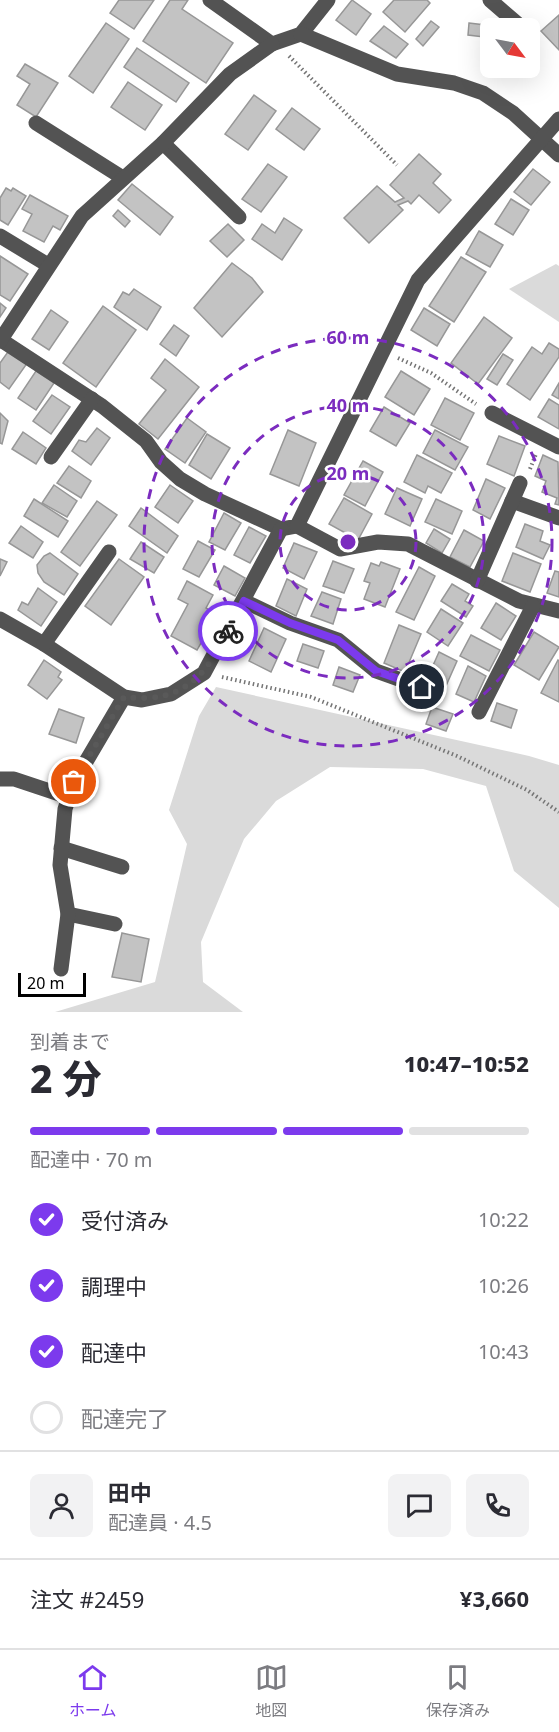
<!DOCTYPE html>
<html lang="ja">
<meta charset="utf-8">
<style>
:root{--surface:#fff;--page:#f2f2f3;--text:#2b2b33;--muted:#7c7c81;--line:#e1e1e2;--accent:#7c3aed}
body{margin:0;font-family:"Noto Sans","Noto Sans JP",sans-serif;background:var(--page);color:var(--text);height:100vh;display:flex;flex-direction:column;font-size:22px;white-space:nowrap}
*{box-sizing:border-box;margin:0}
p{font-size:20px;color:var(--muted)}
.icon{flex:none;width:33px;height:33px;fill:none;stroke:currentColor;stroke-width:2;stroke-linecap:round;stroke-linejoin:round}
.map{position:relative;height:1012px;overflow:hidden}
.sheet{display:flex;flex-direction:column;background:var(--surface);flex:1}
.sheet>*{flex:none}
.needle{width:39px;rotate:122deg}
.fabs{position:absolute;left:480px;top:18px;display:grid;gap:12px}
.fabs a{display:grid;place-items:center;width:60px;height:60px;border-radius:9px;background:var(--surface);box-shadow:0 6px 24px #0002;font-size:30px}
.scale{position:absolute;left:18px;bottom:15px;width:68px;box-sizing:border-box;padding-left:6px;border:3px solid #000;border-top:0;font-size:16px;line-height:21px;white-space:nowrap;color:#000;-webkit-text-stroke:4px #fff;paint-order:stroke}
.pin{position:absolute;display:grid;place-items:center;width:51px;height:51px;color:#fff;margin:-26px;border:3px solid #fff;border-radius:50%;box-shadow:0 2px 6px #0007}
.courier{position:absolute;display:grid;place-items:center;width:60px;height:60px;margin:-30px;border:4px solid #7c3aed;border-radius:50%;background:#fff;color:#222;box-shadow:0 2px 8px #0007}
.overview em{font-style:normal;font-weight:800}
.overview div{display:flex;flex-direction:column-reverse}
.overview{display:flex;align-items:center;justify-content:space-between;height:102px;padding:0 30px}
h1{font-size:39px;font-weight:800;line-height:45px}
.bar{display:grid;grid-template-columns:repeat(4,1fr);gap:9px 6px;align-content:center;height:72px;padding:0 30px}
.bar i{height:8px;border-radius:4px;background:var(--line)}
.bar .current{background:var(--accent)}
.bar p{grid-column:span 4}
.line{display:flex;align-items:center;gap:15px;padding:0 30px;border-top:2px solid var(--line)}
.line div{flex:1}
.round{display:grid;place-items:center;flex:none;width:63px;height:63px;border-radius:9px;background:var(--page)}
ol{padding:0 30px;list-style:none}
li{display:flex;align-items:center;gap:18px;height:66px}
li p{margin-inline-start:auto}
li .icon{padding:6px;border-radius:50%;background:var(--accent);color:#fff;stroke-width:4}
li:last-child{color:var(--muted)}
li i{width:33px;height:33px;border:3px solid var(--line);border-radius:50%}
.tab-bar{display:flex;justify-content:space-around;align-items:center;height:84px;border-top:2px solid var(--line);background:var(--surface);font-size:16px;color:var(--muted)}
.tab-bar a{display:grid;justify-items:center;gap:3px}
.tab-bar .current{color:var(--accent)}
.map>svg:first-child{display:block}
</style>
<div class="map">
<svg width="559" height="1012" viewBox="0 0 559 1012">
<rect width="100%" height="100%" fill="#fff"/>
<g fill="#dadada">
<polygon points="556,264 559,266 559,322 509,289"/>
<polygon points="216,687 529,756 559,765 559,908 514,871 486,786 423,769 330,767 276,801 244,839 201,942 203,982 243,1012 55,1012 155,982 187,844 169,810 199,716"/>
</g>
<g fill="#c3c3c3" stroke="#979797" stroke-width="1.5">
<polygon points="119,0 154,0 134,29 110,13"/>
<polygon points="170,0 188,0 182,9 233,43 206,83 143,41"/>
<polygon points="352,0 371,14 356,35 336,20"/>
<polygon points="394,0 427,0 430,3 405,32 383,12"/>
<polygon points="559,15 559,50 541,31"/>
<polygon points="431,21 439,27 423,46 416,39"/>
<polygon points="106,23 129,39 93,93 69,76"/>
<polygon points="469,23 485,25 484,37 468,35"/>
<polygon points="384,26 408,44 396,58 370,41"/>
<polygon points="137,48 189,83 176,102 124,67"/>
<polygon points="25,64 58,83 36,117 17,105 30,84 17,76"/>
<polygon points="128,82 162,105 145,130 111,107"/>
<polygon points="254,95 276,111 248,150 225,134"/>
<polygon points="292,108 320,129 304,150 276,129"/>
<polygon points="419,154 441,174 433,183 451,200 439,213 419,195 411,204 408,201 398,205 403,210 369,243 344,218 377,186 395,202 404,198 390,185"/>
<polygon points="268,164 287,177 261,212 242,199"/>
<polygon points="533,169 550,182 531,205 514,192"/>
<polygon points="132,184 173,217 160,235 118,200"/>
<polygon points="6,188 11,191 13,188 26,196 8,225 0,220 0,198"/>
<polygon points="30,195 68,216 60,230 53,226 44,242 23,231 32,214 22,209"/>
<polygon points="511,199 529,210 513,235 495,224"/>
<polygon points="118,210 130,221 125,227 113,216"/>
<polygon points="284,218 302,230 282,260 252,239 262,224 275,233"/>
<polygon points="228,224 244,240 227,257 210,241"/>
<polygon points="479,231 503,245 490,267 466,254"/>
<polygon points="0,256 28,274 10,301 0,295"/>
<polygon points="461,257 486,272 454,322 429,306"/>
<polygon points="232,263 252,278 263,292 222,337 194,308"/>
<polygon points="134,289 161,307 147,330 114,307 123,292 129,295"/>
<polygon points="0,303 6,308 0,317"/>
<polygon points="103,306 136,330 96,387 63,363"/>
<polygon points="424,308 450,324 437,346 411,330"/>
<polygon points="51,310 68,322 49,350 32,339"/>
<polygon points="484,317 512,338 478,384 451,363"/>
<polygon points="174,325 189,336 176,356 160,344"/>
<polygon points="549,343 559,349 559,357 530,400 507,384 532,347 542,354"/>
<polygon points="10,349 28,362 9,389 0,382 0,363"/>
<polygon points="503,354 513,360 497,385 487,379"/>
<polygon points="165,359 199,387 158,439 139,424 166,390 151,378"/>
<polygon points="36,371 54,383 36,410 18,398"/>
<polygon points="401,371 430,389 414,415 385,397"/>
<polygon points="559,383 559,399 552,395"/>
<polygon points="52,395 70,407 51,434 33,421"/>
<polygon points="445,398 474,413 460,440 431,425"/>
<polygon points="549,399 559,405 559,429 538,417"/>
<polygon points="384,407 410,423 396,446 370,431"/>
<polygon points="0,413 8,421 2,444 0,443"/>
<polygon points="187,418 206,432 185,463 165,449"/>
<polygon points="97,428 110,438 91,465 72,451 79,440 86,442"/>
<polygon points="288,430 316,443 299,486 270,474"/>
<polygon points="435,430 468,447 455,470 423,453"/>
<polygon points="23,432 46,448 36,464 12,449"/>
<polygon points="207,434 230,448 211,479 189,465"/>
<polygon points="499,436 525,446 514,476 487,464"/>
<polygon points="417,455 452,473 441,493 428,486 425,493 404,482"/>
<polygon points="543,455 558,462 559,505 555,504 557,498 542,492 546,481 535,476"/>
<polygon points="363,461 383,472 365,506 344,495"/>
<polygon points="69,466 91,481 81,498 57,483"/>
<polygon points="486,479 505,488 490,519 473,510"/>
<polygon points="54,485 77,501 67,517 42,503"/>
<polygon points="170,485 193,501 178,523 155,507"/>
<polygon points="397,488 422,499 410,526 385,514"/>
<polygon points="344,498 372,514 358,540 329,524"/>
<polygon points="34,499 68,521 58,537 24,516"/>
<polygon points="436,499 462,511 452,534 425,522"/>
<polygon points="97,501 117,515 80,566 61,552"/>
<polygon points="141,508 178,536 167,553 129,526"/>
<polygon points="224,513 241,523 225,550 209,542"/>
<polygon points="525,524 543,531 540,541 550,545 543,559 516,547"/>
<polygon points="21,526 43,542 33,558 9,543"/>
<polygon points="249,527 266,536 250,563 234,555"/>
<polygon points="434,529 450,539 442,553 426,543"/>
<polygon points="464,530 484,541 470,567 450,557"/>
<polygon points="198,541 215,550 199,577 183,569"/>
<polygon points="141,542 164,557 154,573 130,559"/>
<polygon points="294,543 317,552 304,579 283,568"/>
<polygon points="50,553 78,574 64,595 44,582 38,573 37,565 44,556"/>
<polygon points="513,553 541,564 530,592 502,581"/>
<polygon points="0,559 7,562 0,576"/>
<polygon points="119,559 144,577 111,625 85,606"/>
<polygon points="333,561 354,569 344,593 323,586"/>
<polygon points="381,562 400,569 385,607 364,599 370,583 364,581 371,563 379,566"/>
<polygon points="224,566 245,578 235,596 214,585"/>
<polygon points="419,567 435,576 414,620 396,612"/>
<polygon points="555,571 559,572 559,597 547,593"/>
<polygon points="287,579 307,589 296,616 276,606"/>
<polygon points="187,581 213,595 206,608 217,615 197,650 171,636 188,604 178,599"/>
<polygon points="452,584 469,594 465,601 473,606 466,617 441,601"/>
<polygon points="38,588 57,602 41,626 18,610 22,602 28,605"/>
<polygon points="322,592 341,599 333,624 311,616"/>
<polygon points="496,603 516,616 501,640 481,628"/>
<polygon points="441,609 463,623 448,646 427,632"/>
<polygon points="399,625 421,634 405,672 384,663"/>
<polygon points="264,628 286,639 271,672 249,661"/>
<polygon points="534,632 559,647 539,680 514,665"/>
<polygon points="471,635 500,650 489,671 460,656"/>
<polygon points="303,644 324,651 318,668 297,661"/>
<polygon points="439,652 457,661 445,688 427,679"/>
<polygon points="44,660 61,672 58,677 62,680 47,699 28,685"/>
<polygon points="558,660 559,661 559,702 541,693"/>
<polygon points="468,666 486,676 474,702 456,694"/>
<polygon points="339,667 360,675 353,692 333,685"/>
<polygon points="497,703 517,710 511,728 491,721"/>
<polygon points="432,707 453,714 446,731 426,724"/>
<polygon points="59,709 84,718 76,743 49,734"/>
<polygon points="122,933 149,939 141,982 112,977"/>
</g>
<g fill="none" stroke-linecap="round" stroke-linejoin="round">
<g stroke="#757575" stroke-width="4" stroke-dasharray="1.5 3" stroke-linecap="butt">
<polyline points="289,56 397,165"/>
<polyline points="398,358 431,373 476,404"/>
<polyline points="530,469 536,454"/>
<polyline points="222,677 311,697 457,756 527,790 559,812"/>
</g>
<g stroke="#535353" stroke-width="15">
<polyline points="210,0 272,44 301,34 328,0"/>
<polyline points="490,0 520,26"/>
<polyline points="301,34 397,74 454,83 483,93 513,113 559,155"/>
<polyline points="36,123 123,178"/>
<polyline points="163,143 239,217"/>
<polyline points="0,236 48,265"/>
<polyline points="1,340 102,406 146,441 161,462 180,479 205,494 281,529 297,526 418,280 559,119"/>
<polyline points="0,341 82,216 163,143 230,74 272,44"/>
<polyline points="492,413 559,447"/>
<polyline points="51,457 92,399"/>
<polyline points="512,501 559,518"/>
<polyline points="297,526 340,549 378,542 408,544 519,601 559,611"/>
<polyline points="477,581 520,483"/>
<polyline points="244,601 290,623 338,640 376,671 421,687"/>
<polyline points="0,619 44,644 124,697 142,700 171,694 204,673 281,529"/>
<polyline points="44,644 109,552"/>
<polyline points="479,712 533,606"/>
<polyline points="0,779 14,779 68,797"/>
<polyline points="61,848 122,867"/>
<polyline points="68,914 115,924"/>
<polyline points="61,969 68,914 60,865 65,809 74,782 124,697"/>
</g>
</g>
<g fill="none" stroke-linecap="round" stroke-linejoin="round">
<path stroke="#595959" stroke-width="6" stroke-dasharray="0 10.8" d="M74,782L124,697C181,704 205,678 228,631"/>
<polyline stroke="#7c3aed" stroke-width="8" points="228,631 244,601 290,623 338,640 376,671 422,687"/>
</g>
<g fill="none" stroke="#7b2cbf" stroke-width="3" stroke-dasharray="10 8">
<circle cx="348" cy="542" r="68"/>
<circle cx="348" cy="542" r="136"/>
<circle cx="348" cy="542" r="204"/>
</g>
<circle cx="348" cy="542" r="9" fill="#7b2cbf" stroke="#fff" stroke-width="3"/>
<g font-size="18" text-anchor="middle" font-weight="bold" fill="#7b2cbf" stroke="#fff" stroke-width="5" stroke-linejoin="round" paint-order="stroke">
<text x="348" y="344">60 m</text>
<text x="348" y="412">40 m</text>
<text x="348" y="480">20 m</text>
</g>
</svg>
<div class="fabs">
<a><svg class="needle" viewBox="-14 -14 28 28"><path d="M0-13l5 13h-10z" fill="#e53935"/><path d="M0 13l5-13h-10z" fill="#7c7c81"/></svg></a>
</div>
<div class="scale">20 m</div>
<div class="pin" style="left:74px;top:782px;background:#ea580c"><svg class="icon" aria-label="bag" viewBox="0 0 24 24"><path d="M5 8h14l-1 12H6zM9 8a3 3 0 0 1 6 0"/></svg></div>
<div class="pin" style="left:422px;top:687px;background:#1f2937"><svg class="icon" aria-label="home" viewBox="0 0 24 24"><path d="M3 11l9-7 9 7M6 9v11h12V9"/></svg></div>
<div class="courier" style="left:228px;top:631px"><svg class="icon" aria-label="bike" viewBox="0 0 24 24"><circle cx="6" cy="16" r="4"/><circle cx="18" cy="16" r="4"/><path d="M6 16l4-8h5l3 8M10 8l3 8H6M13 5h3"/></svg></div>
</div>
<section class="sheet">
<div class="overview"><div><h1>2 分</h1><p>到着まで</p></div><em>10:47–10:52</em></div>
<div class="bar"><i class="current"></i><i class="current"></i><i class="current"></i><i></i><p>配達中 · 70 m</p></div>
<ol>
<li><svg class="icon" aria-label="check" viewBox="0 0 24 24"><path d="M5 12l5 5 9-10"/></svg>受付済み<p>10:22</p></li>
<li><svg class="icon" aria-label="check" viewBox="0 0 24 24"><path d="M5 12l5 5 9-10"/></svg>調理中<p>10:26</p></li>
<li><svg class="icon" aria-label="check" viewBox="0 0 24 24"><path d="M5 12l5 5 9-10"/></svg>配達中<p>10:43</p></li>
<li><i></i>配達完了</li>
</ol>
<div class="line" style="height:108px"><a class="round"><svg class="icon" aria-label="person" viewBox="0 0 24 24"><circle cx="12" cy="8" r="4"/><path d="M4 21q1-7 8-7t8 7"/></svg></a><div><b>田中</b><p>配達員 · 4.5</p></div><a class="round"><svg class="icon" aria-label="chat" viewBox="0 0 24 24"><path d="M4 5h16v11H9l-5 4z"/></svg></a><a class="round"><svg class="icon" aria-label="phone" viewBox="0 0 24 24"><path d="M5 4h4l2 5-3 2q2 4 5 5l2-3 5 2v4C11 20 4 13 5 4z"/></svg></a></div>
<div class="line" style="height:78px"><div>注文 #2459</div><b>¥3,660</b></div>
</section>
<nav class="tab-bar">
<a class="current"><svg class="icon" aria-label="home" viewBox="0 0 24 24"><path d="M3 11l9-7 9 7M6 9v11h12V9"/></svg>ホーム</a>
<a><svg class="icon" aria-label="map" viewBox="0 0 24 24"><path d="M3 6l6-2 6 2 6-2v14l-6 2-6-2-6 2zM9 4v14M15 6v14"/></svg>地図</a>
<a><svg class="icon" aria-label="saved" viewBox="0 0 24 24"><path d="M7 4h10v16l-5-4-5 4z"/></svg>保存済み</a>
</nav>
